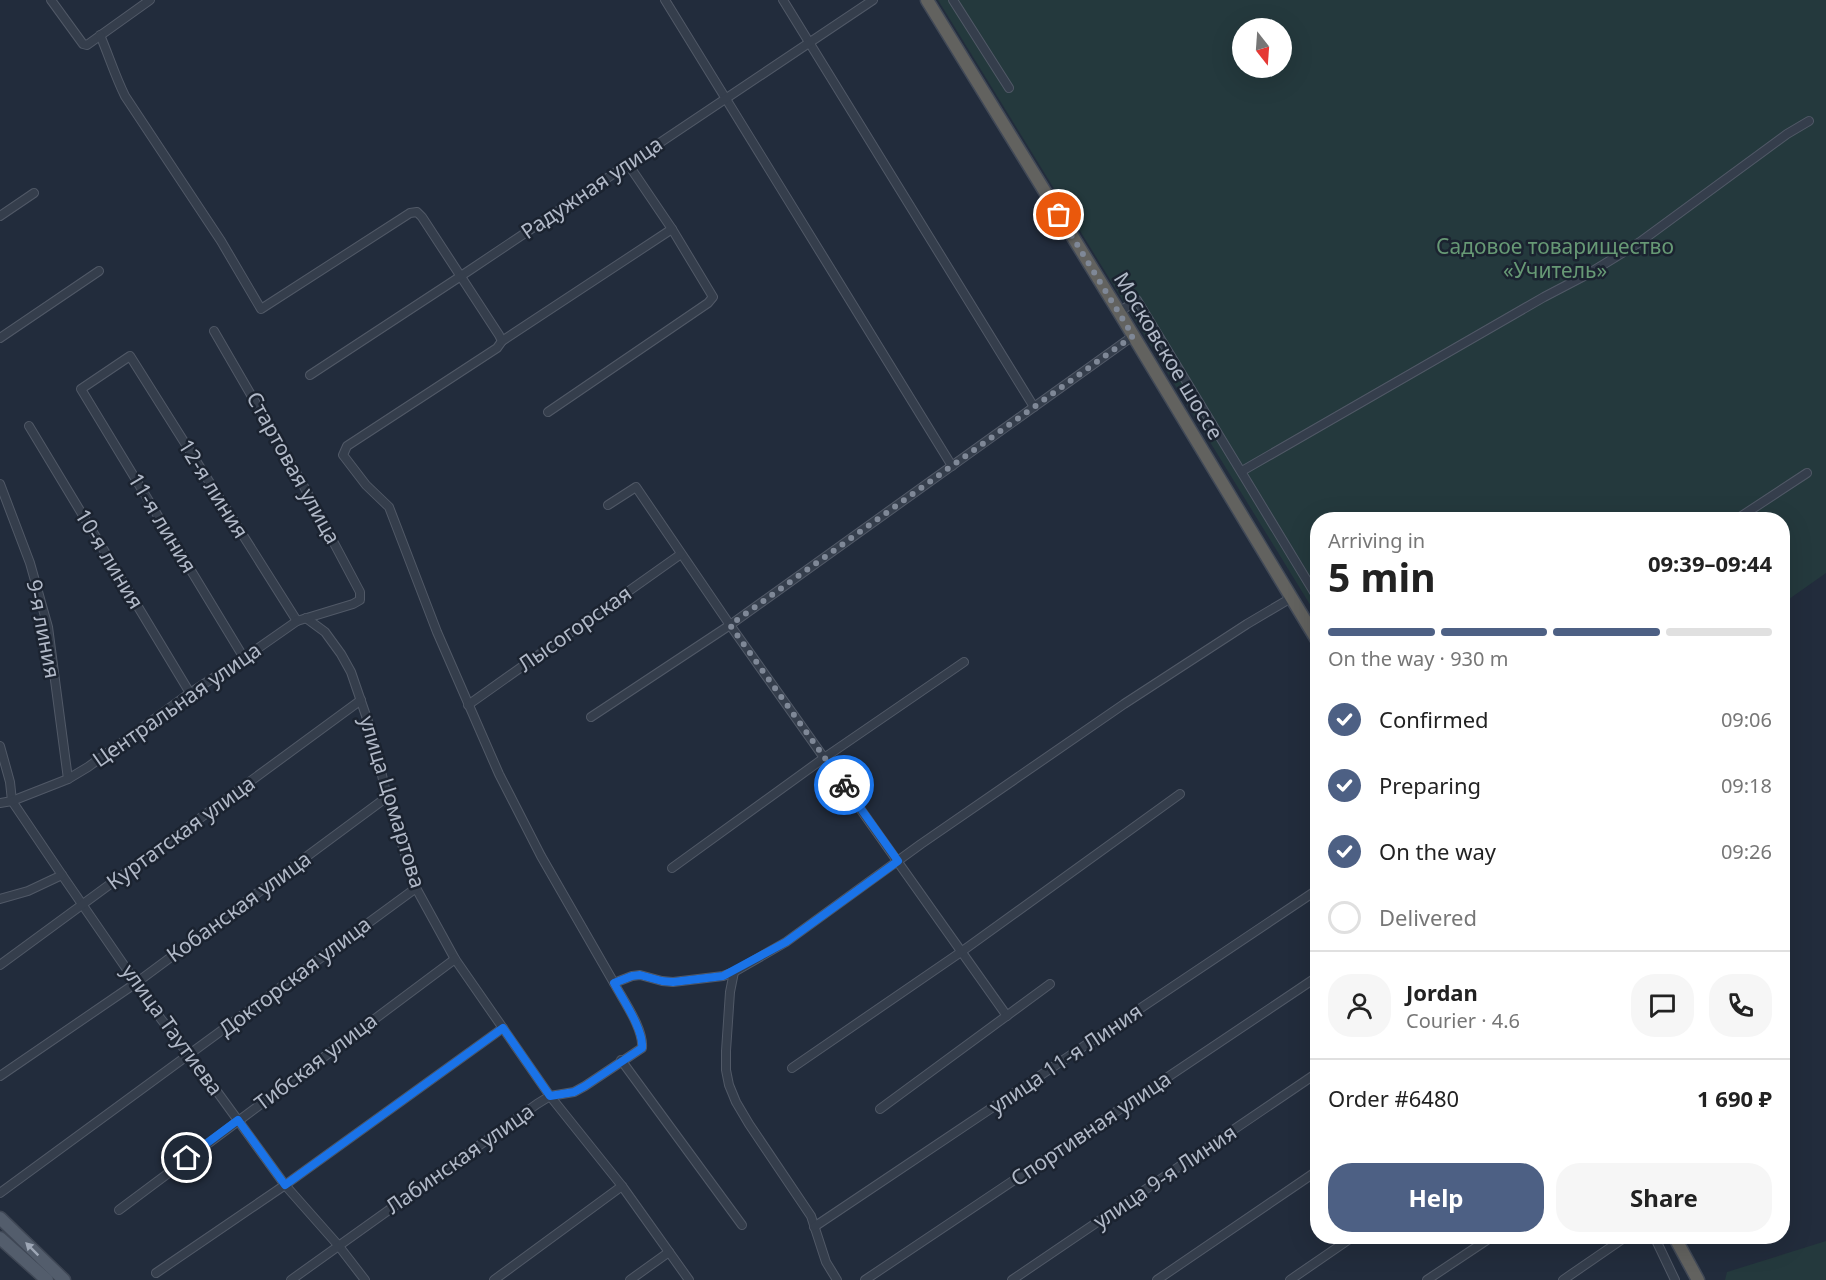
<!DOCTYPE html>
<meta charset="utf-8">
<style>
:root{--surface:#fff;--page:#f6f6f6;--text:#222;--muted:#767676;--line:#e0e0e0;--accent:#4d6084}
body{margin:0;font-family:"Noto Sans",sans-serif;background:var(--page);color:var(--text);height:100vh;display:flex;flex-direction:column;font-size:22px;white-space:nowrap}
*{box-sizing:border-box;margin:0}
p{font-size:20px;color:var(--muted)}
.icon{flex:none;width:33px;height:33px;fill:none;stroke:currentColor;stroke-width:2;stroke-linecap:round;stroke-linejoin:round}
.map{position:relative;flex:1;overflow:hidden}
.details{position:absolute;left:1310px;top:512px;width:480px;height:732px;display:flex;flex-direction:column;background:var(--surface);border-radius:24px;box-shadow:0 6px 24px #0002}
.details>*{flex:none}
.needle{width:39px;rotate:163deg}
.controls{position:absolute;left:1232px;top:18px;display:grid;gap:12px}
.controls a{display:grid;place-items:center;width:60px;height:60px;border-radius:50%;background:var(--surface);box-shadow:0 6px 24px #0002;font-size:30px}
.pin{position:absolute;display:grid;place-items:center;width:51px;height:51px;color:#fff;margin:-26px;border:3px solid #fff;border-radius:50%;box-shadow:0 2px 6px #0007}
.courier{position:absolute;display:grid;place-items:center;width:60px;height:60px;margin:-30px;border:4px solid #1a73e8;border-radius:50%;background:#fff;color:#222;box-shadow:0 2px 8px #0007}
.head em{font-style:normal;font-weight:700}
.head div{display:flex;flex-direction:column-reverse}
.head{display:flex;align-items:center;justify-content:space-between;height:102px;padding:0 18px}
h1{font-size:39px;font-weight:700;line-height:45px}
.bar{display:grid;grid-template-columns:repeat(4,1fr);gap:9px 6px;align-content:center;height:72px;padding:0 18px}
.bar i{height:8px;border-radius:4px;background:var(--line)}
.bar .selected{background:var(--accent)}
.bar p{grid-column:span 4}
.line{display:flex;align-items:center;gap:15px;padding:0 18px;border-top:2px solid var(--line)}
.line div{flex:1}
.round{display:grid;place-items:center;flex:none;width:63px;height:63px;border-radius:24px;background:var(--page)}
ol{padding:0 18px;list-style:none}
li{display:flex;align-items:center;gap:18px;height:66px}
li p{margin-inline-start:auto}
li .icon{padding:6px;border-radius:50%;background:var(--accent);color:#fff;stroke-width:4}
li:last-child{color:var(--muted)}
li i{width:33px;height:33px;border:3px solid var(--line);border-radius:50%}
.action{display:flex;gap:12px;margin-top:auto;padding:12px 18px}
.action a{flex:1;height:69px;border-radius:24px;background:var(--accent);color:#fff;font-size:24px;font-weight:700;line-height:69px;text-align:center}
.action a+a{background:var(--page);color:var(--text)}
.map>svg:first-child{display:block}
</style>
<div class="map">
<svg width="1826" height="1280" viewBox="0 0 1826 1280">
<rect width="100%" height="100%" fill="#222c3c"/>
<g fill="#24393d" fill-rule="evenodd">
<path d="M938,0H1826V573L1782,604V519H1317V616ZM1242,28H1281V68H1242Z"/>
<polygon points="1826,1241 1826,1280 1725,1280 1727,1272"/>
</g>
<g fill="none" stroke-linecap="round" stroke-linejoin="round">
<defs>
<g id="minor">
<polyline points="51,0 83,44 87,45 150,0"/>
<polyline points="665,0 952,466"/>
<polyline points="783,0 1034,407"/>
<polyline points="953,0 1009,88"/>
<path d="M100,35C109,56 115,76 125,96L221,241L261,309L410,213L417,212L422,217L499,335L502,341L497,348L347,446L343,455L366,485L389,507L437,632L499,774L541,856L614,983L632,976L640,975L662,981L673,982L723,976L734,972L786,942L921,844L1124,704L1247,624L1291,598"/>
<polyline points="0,216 34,193"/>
<polyline points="1119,312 1137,300 1317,597"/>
<polyline points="0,338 99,271"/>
<polyline points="502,341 672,229"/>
<polyline points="310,375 461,276 873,0"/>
<polyline points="548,412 708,303 713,297 672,229 628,164"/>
<polyline points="29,426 190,693"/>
<polyline points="1242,471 1544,297 1588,274 1640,242 1787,134 1809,121"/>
<polyline points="0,484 30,563 48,627 68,779"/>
<polyline points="608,505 636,487 730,625 1007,1016"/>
<polyline points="1737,519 1807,473"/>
<polyline points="306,618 325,632 341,654 351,672 373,736 387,797 416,888 455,959 550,1096 622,1186 689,1280"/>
<polyline points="244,658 81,389 130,356 297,621"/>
<polyline points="468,705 681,554"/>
<polyline points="591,717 730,625 1133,336"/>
<polyline points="0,746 10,782 12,801 62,875 161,1019 213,1086 285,1185 338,1245 365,1280"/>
<polyline points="0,803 12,801 68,779 88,767 190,693 244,658 297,621 353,604 360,600 360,592 301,481 214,331"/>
<polyline points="672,868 824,758 964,662"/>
<polyline points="0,899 28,891 62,875"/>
<polyline points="0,965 361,700"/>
<polyline points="734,972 730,992 726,1051 726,1070 729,1085 736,1102 749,1124 811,1216 826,1262 837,1280"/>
<polyline points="621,1060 742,1225"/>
<polyline points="792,1068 961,952 1180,794"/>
<polyline points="0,1076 136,983 387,797"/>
<polyline points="880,1109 1050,984"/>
<polyline points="0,1193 416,888"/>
<polyline points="119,1210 455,959"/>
<polyline points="814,1227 1317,890"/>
<polyline points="1654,1236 1675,1280"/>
<polyline points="156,1273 285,1185 503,1028"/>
<path d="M291,1280L537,1104L550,1096L574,1092L585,1086L642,1048C644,1029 623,1000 614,983"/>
<polyline points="494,1280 622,1186"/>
<polyline points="630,1280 669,1252"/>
<polyline points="865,1280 1317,977"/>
<polyline points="1012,1280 1317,1073"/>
<polyline points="1157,1280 1317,1171"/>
<polyline points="1290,1280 1354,1236"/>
<polyline points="1427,1280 1493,1236"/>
<polyline points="1563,1280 1627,1236"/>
</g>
<g id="primary">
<polyline points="0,1218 64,1280"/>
<polyline points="0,1238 47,1280"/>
</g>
<g id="trunk">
<polyline points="927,0 1119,312 1317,640"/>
<polyline points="1674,1236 1698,1280"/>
</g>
</defs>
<use href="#minor" stroke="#515967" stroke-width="10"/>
<use href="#primary" stroke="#3f4755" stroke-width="15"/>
<use href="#trunk" stroke="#414957" stroke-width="15"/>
<use href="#minor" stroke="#353e4c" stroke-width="8"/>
<use href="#primary" stroke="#535d6c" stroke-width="12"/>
<use href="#trunk" stroke="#62625f" stroke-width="12"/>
</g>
<defs><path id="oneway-solid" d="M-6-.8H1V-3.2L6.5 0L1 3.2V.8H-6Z" transform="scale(1.5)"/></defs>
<use fill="#9ea7b6" href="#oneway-solid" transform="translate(32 1249) rotate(-135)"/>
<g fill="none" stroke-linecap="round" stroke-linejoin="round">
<polyline stroke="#7f8897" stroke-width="6" stroke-dasharray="0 10.8" points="844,785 730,625 1133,336 1059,215"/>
<path stroke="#1a73e8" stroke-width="8" d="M187,1158L238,1120L285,1185L503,1028L550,1096L574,1092L585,1086L642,1048C644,1030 623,1000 614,983L632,976L640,975L662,981L673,982L723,976L786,942L898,861L844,785"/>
</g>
<g text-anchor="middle" stroke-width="5" stroke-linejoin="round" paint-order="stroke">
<g font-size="21" fill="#b1b9c8" stroke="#1b2330">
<text transform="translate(592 188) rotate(-34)" y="7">Радужная улица</text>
<text transform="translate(1168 356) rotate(59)" y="7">Московское шоссе</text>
<text transform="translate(293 468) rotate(61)" y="7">Стартовая улица</text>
<text transform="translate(213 489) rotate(58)" y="7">12-я линия</text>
<text transform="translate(162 523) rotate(59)" y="7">11-я линия</text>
<text transform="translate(109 559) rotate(59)" y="7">10-я линия</text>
<text transform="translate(43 629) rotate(79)" y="7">9-я линия</text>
<text transform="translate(575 629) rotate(-35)" y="7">Лысогорская</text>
<text transform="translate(177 705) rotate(-35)" y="7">Центральная улица</text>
<text transform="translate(392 802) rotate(73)" y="7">улица Цомартова</text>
<text transform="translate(181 833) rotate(-36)" y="7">Куртатская улица</text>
<text transform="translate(239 907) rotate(-36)" y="7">Кобанская улица</text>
<text transform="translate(295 977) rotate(-37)" y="7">Докторская улица</text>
<text transform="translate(172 1030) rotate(54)" y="7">улица Таутиева</text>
<text transform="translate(1066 1059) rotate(-34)" y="7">улица 11-я Линия</text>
<text transform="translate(316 1062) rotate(-37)" y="7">Тибская улица</text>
<text transform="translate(1091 1129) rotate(-34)" y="7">Спортивная улица</text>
<text transform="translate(460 1159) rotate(-35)" y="7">Лабинская улица</text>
<text transform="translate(1165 1177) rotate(-34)" y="7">улица 9-я Линия</text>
</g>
<g font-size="21" fill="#679975" stroke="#1b2330">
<text x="1555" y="254">Садовое товарищество<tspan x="1555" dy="24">«Учитель»</tspan></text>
</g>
</g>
</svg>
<div class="controls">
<a><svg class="needle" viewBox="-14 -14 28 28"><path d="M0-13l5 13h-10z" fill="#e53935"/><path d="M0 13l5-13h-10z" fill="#767676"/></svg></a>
</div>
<div class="pin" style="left:1059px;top:215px;background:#ea580c"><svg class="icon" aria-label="bag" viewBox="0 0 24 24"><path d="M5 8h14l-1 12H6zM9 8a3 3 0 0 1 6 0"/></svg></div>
<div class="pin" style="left:187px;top:1158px;background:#1f2937"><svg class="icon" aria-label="home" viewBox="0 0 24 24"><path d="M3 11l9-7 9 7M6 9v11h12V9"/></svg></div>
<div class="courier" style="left:844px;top:785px"><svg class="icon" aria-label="bike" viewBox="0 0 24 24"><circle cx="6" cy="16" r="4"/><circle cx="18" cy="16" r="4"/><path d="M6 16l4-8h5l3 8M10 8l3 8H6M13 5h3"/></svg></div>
<section class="details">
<div class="head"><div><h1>5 min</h1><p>Arriving in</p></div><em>09:39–09:44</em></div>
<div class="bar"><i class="selected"></i><i class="selected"></i><i class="selected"></i><i></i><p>On the way · 930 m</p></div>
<ol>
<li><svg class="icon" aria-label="check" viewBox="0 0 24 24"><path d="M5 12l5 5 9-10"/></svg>Confirmed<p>09:06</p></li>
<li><svg class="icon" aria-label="check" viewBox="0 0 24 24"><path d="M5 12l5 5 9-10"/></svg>Preparing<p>09:18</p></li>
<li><svg class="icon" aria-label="check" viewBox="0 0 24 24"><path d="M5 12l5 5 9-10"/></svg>On the way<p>09:26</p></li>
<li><i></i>Delivered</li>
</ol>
<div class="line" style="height:108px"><a class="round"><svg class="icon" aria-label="person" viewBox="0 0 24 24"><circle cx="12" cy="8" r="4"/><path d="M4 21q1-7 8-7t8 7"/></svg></a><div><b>Jordan</b><p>Courier · 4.6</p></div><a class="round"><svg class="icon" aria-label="chat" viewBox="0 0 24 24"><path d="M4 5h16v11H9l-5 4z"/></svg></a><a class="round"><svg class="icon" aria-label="phone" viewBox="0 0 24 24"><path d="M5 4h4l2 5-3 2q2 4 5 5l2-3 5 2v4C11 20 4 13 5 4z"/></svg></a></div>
<div class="line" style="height:78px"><div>Order #6480</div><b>1 690 ₽</b></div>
<div class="action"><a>Help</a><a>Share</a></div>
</section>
</div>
